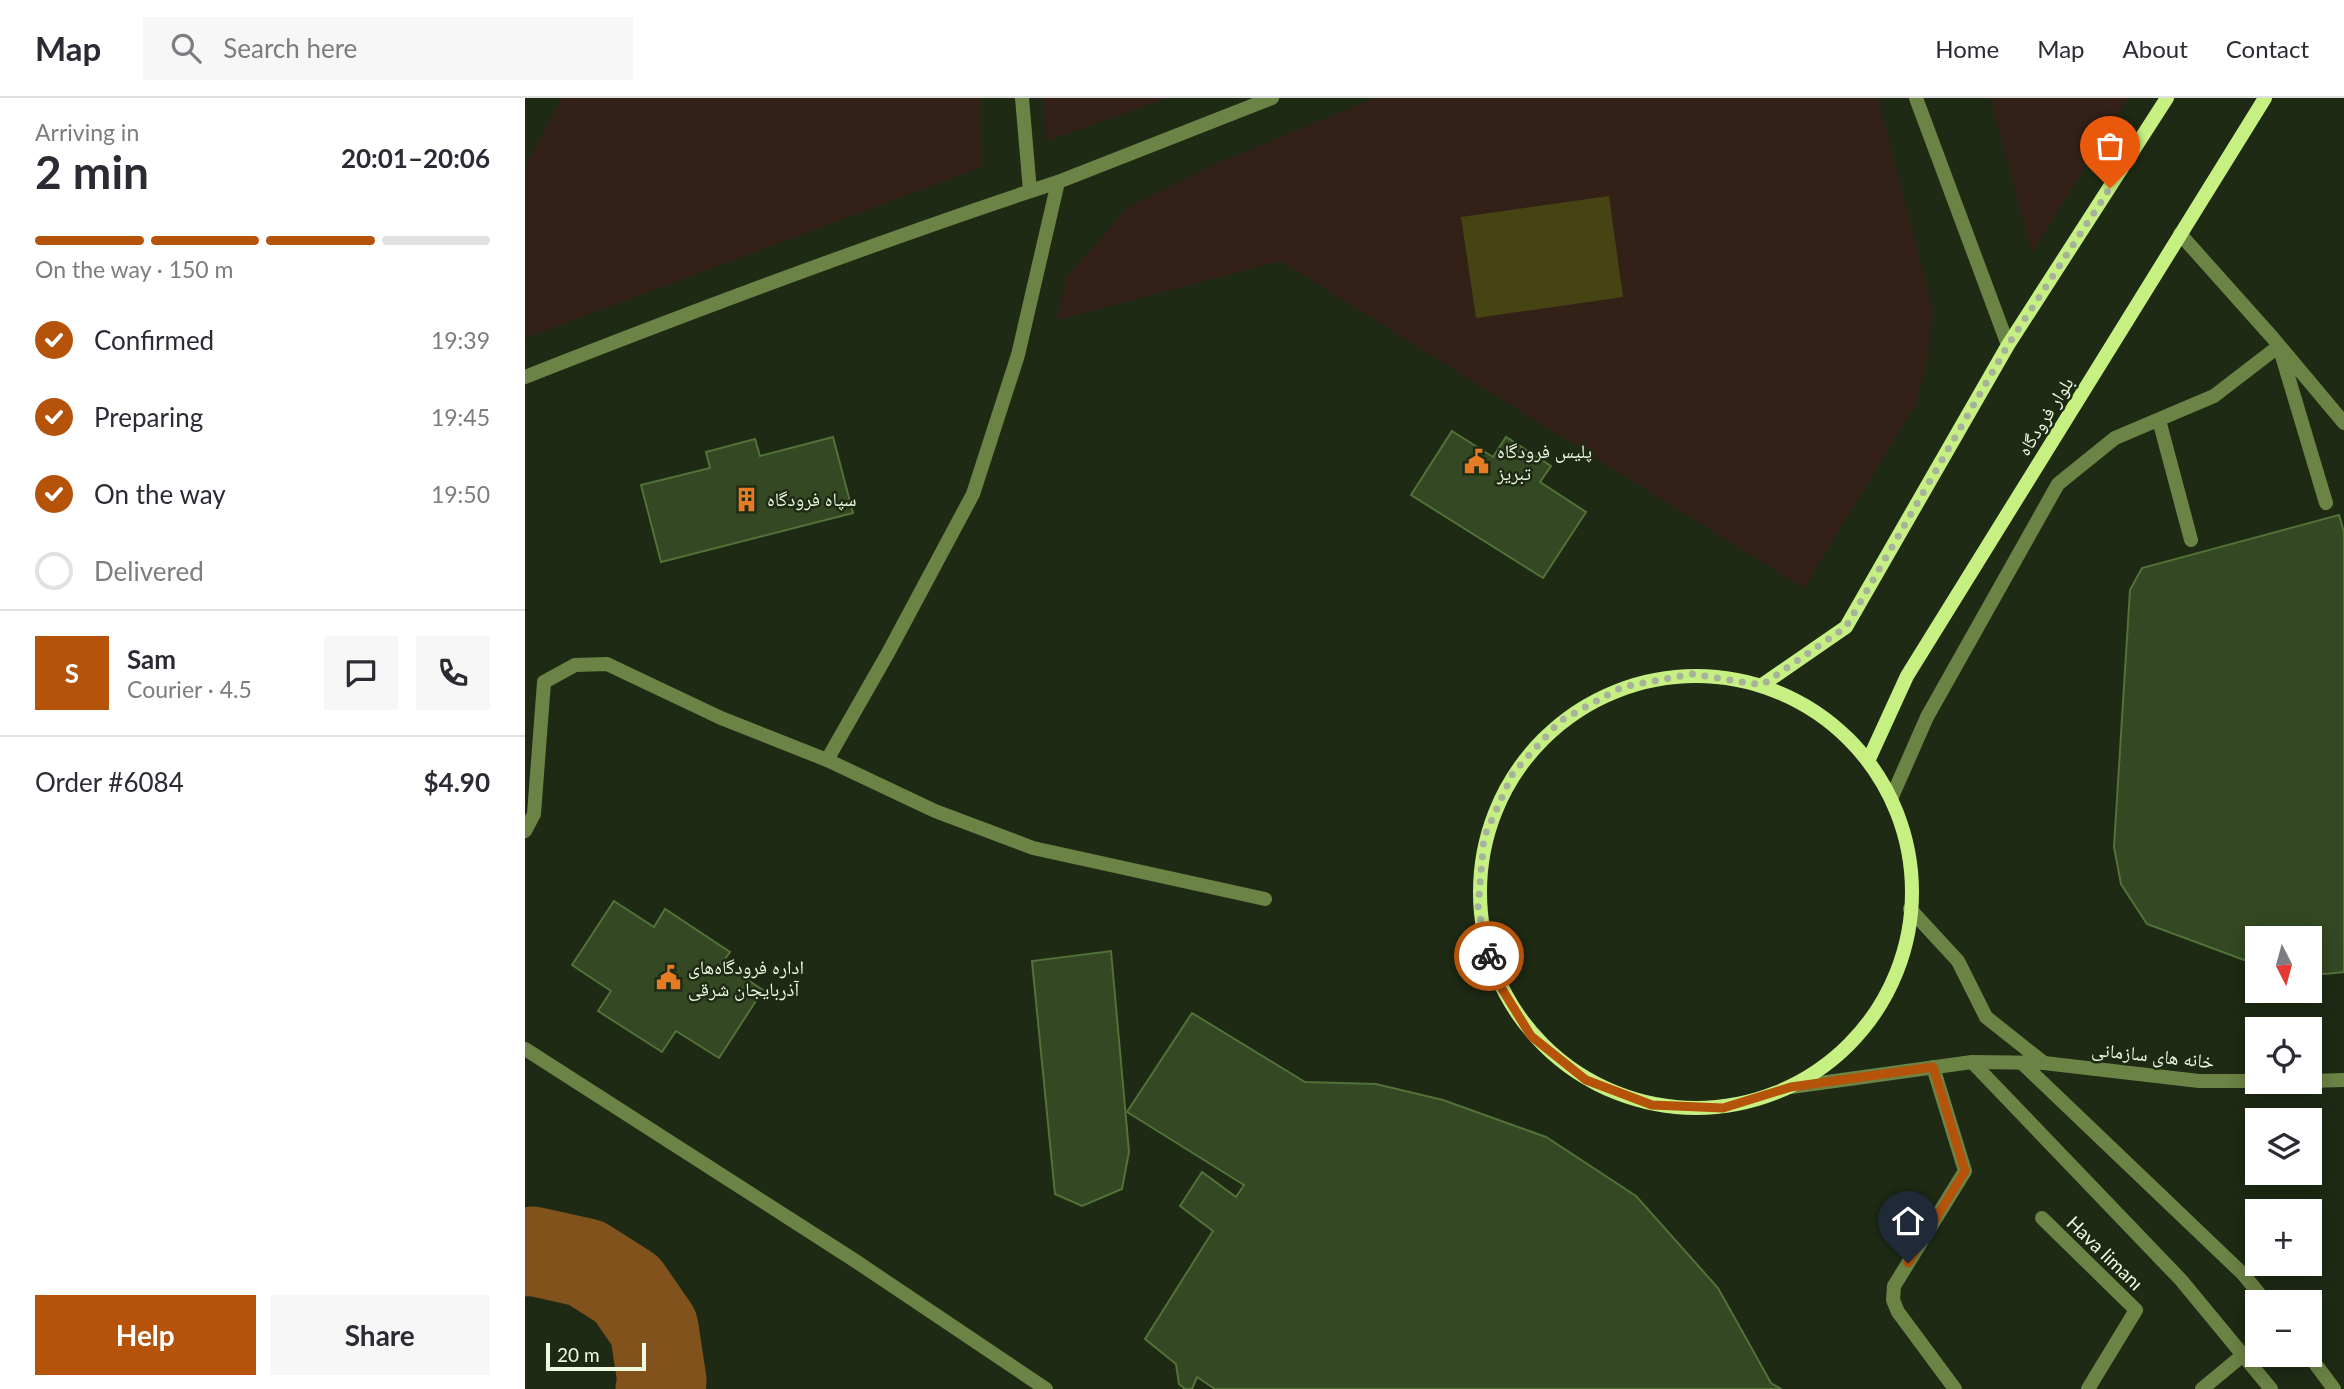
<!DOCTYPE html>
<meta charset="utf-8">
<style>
:root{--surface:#fff;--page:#f7f7f7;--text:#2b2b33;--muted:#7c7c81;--line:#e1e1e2;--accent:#b45309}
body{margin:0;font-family:Lato,"Noto Naskh Arabic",sans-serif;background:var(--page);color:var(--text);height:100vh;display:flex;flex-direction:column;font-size:26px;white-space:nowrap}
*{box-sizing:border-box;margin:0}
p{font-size:23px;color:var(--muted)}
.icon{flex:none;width:38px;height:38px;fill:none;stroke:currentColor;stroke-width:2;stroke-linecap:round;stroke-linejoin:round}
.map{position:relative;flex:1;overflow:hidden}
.sheet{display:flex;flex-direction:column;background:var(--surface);width:525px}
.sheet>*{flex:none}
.needle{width:46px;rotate:174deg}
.tools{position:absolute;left:1720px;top:828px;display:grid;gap:14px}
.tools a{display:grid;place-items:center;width:77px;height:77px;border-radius:0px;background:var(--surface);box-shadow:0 4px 18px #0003;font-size:35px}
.scale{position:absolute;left:21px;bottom:18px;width:100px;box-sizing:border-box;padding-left:7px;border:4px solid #effbe1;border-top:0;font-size:19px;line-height:24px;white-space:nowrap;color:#effbe1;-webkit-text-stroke:5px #1e2a14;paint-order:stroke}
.pin{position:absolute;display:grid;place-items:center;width:60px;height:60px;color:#fff;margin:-72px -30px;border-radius:50% 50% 50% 0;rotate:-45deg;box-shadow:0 0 7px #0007}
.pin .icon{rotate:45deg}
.courier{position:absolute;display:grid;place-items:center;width:70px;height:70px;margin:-35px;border:5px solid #b45309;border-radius:50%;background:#fff;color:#222;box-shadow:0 2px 9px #0007}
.headline em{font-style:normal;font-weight:700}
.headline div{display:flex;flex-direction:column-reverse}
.headline{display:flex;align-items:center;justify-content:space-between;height:119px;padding:0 35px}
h1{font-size:46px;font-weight:700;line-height:52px}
.bar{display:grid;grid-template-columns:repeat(4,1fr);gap:10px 7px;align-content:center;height:84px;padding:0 35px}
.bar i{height:9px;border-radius:5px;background:var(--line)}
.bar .on{background:var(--accent)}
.bar p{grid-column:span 4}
.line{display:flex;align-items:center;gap:18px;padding:0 35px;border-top:2px solid var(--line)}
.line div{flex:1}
.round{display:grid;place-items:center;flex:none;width:74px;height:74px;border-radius:0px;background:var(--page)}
ol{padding:0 35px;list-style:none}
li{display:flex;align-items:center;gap:21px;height:77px}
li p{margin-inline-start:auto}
li .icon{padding:7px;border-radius:50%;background:var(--accent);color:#fff;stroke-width:4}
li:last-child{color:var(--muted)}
li i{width:38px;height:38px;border:4px solid var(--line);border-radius:50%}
.button{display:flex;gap:14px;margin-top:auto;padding:14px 35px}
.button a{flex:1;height:80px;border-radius:0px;background:var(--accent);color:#fff;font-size:28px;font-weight:700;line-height:80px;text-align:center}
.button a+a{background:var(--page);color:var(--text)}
header{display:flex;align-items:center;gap:42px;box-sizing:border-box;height:98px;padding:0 35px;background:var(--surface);border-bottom:2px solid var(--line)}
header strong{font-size:33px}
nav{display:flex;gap:38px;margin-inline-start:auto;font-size:24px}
.search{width:490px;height:63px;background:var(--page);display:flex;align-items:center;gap:18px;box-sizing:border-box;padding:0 24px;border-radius:0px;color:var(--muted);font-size:26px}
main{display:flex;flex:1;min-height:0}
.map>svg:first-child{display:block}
</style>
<header>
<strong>Map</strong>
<div class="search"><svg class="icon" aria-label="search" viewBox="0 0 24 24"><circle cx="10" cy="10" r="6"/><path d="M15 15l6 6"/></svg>Search here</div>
<nav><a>Home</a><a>Map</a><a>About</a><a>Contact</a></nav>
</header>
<main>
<section class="sheet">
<div class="headline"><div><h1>2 min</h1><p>Arriving in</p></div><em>20:01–20:06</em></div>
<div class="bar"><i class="on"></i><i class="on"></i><i class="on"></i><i></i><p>On the way · 150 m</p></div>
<ol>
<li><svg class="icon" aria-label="check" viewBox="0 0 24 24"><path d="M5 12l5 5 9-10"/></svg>Confirmed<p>19:39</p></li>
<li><svg class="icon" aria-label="check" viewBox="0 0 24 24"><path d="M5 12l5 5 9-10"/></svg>Preparing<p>19:45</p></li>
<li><svg class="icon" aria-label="check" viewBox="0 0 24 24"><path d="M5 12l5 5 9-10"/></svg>On the way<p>19:50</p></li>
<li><i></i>Delivered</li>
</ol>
<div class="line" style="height:126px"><b class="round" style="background:var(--accent);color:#fff">S</b><div><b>Sam</b><p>Courier · 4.5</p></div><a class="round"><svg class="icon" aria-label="chat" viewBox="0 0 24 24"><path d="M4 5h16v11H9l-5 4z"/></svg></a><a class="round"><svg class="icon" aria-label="phone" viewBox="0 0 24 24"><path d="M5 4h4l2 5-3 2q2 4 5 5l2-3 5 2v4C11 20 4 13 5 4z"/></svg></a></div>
<div class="line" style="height:91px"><div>Order #6084</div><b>$4.90</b></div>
<div class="button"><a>Help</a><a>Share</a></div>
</section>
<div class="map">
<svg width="1819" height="1291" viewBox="0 0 1819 1291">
<rect width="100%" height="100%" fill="#1e2a14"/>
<g fill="#332118">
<polygon points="37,0 454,0 457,69 0,240 0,68"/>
<polygon points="518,0 643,0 522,43"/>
<polygon points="850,0 1353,0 1408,211 1402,263 1391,306 1279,490 756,163 532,222 541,180 603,109 698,63"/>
<polygon points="1465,0 1603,0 1507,155"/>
</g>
<polygon fill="#454412" points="1084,98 1098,199 951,220 936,119"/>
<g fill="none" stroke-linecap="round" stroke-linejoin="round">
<polyline stroke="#82521c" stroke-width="89" points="0,1154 7,1153 61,1165 102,1191 129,1230 137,1283 135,1291"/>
</g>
<g fill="#334823" stroke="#527237" stroke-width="2">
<polygon points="927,333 968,359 981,339 1026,368 1015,384 1061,414 1018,480 886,397"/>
<polygon points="308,339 328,415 136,464 116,387 185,370 181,354 230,341 235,358"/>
<polygon points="1814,417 1819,434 1819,874 1800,876 1785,874 1785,840 1732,840 1732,865 1719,862 1622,826 1596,786 1589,749 1605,492 1617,470"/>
<polygon points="89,803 129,829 140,811 205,854 197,865 238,892 194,960 151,933 137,954 73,913 86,893 47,867"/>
<polygon points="586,853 604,1054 597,1091 557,1108 530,1096 507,863"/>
<polygon points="667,915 780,984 851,986 918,1002 1021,1039 1111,1098 1193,1190 1246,1285 1256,1291 690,1291 672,1279 667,1291 660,1291 654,1286 651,1266 620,1241 688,1133 655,1108 677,1074 711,1099 719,1087 602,1014"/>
</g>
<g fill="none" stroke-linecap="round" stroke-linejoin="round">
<g stroke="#6b8345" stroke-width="14">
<polyline points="497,0 505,93"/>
<polyline points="1391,0 1483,247"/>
<polyline points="1655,136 1747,239 1819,325"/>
<path d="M0,279C176,210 353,143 533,84"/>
<polyline points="1634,322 1666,442"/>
<polyline points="1366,701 1402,619 1533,386 1590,340 1689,298 1754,248 1801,405"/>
<polyline points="0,733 9,716 19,584 50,567 82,566 196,620 302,662"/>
<polyline points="740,801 508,750 410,713 302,662 363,555 448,396 493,257 533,84 747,0"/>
<polyline points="0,951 329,1162 521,1291"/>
<polyline points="1447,964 1656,1182 1746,1291"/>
<polyline points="1497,965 1718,1176 1741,1204"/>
<polyline points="1519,965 1674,983 1732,983"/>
<polyline points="1785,983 1819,982"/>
<polyline points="1266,989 1447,964 1519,965 1461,919 1433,863 1385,811"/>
<polyline points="1783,1256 1809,1291"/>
<polyline points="1677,1291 1718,1257"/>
</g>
<g stroke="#6b8345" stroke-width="14">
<polyline points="1408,969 1440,1073 1369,1188 1368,1202 1373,1214 1430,1291"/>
<polyline points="1517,1120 1611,1212 1563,1291"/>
</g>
<g stroke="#c7f083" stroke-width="14">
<circle cx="1171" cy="794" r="216"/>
<polyline points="1237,587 1321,529 1483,247 1642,0"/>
<polyline points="1344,661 1382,578 1740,0"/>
</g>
</g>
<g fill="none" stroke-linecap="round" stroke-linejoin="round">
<polyline stroke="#a6b299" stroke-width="7" stroke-dasharray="0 12.6" points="964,858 953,810 959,739 988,675 1035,623 1097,589 1167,576 1237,587 1321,529 1483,247 1585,90"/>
<polyline stroke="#b45309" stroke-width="9" points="964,858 969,878 1006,938 1061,982 1127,1007 1198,1010 1266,989 1408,969 1440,1073 1383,1165"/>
</g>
<defs>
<symbol id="civic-bare" viewBox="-9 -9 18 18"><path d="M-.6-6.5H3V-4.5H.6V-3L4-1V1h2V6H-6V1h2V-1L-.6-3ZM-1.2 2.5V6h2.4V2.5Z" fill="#e57b23" stroke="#1e2a14" stroke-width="2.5" paint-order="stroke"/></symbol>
<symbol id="building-bare" viewBox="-9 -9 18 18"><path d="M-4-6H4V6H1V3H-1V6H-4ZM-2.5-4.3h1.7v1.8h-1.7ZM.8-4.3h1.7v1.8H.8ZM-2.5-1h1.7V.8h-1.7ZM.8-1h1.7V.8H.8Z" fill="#e57b23" stroke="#1e2a14" stroke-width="2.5" paint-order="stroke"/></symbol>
</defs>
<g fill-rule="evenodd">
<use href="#civic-bare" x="934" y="346" width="35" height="35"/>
<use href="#building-bare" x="204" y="384" width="35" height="35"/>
<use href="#civic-bare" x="126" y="862" width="35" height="35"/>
</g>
<g text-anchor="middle" stroke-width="5" stroke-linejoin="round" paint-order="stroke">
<g font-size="19" fill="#effbe1" stroke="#1e2a14">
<text transform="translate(1520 318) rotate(-58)" y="7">بلوار فرودگاه</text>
<text transform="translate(1628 957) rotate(6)" y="7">خانه های سازمانی</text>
<text transform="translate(1580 1155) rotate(44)" y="7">Hava limanı</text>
</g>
<g font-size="19" fill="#effbe1" stroke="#1e2a14" text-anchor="start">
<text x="972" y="360">پلیس فرودگاه<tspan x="972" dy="22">تبریز</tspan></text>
<text x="242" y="408">سپاه فرودگاه</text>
<text x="163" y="876">اداره فرودگاه‌های<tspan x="163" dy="22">آذربایجان شرقی</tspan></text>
</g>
</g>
</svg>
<div class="tools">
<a><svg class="needle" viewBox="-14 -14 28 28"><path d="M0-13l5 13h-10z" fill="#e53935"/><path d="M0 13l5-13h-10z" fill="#7c7c81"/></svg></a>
<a><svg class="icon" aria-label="locate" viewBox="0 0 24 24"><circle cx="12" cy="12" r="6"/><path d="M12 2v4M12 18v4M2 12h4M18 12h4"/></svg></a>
<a><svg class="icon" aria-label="layers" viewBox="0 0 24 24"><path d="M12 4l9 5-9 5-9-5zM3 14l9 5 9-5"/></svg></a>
<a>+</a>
<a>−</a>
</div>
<div class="scale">20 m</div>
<div class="pin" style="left:1585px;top:90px;background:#ea580c"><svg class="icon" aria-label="bag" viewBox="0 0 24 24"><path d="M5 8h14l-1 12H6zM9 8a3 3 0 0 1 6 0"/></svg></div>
<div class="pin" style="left:1383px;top:1165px;background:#1f2937"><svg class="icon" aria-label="home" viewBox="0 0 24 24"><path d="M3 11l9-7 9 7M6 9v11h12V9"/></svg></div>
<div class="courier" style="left:964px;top:858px"><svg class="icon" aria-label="bike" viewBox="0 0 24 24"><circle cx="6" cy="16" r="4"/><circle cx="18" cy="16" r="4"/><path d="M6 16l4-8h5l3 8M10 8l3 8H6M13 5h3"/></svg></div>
</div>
</main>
